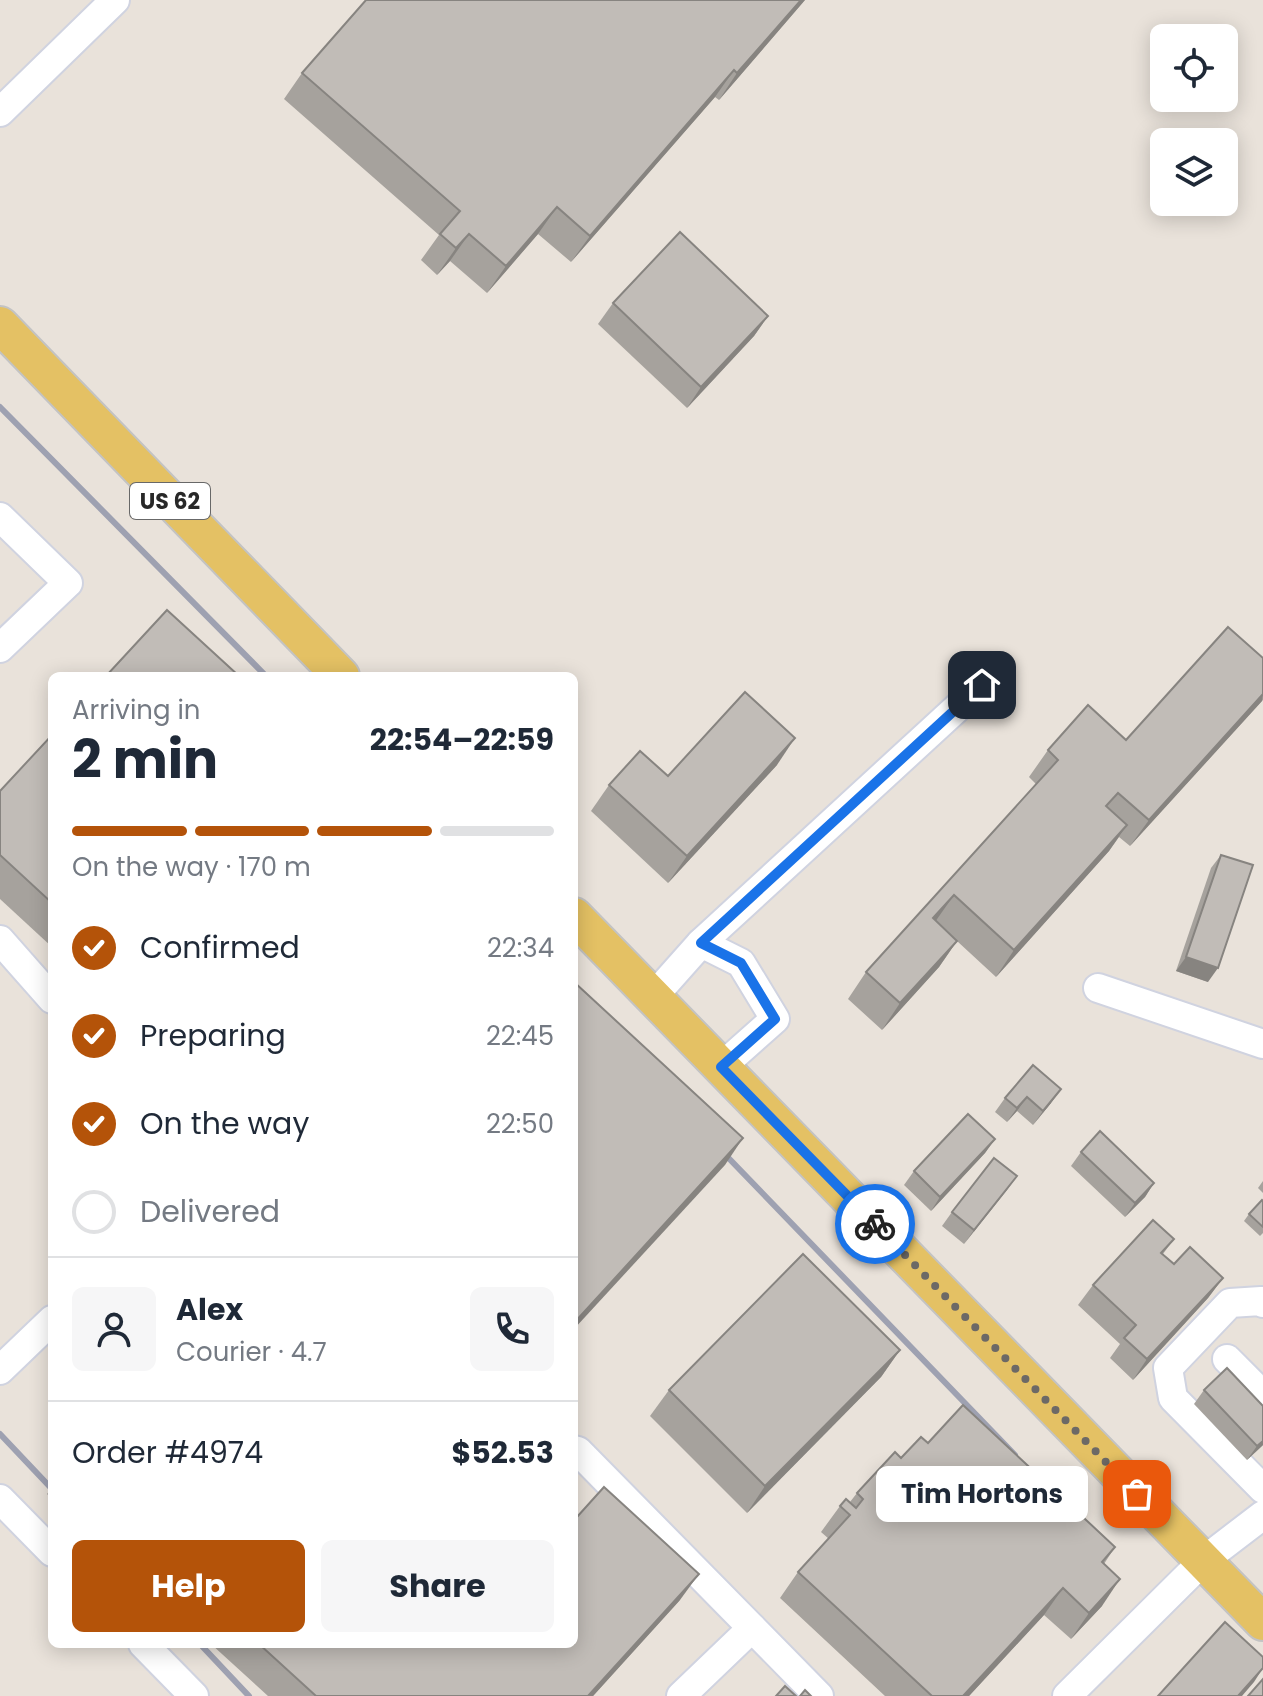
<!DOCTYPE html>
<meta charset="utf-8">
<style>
:root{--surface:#fff;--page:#f6f6f7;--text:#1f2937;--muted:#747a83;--line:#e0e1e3;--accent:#b45309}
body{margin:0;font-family:Poppins,sans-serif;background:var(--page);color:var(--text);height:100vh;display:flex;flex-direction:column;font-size:30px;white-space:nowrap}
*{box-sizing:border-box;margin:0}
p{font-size:26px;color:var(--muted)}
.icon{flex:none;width:44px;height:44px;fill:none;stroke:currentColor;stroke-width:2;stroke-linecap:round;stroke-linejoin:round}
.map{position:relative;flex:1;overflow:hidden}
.sheet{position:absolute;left:48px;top:672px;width:530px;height:976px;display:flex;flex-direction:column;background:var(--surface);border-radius:12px;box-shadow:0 4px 20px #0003}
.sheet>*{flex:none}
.controls{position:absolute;left:1150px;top:24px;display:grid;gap:16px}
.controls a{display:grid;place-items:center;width:88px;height:88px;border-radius:12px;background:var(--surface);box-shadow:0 4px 20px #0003;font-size:40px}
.pin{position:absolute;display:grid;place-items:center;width:68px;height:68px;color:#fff;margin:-34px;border-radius:16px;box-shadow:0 4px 12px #0006}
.courier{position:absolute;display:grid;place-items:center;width:80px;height:80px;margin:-40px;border:6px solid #1a73e8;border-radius:50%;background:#fff;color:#222;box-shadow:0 2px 10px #0007}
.bubble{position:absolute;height:56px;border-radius:12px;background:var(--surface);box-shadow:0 4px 20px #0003;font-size:26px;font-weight:700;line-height:56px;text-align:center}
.head em{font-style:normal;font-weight:700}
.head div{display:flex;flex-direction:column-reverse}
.head{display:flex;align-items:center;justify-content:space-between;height:136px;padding:0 24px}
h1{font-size:52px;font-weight:700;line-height:60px}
.bar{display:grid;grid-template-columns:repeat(4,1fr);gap:12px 8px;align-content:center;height:96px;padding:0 24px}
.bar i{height:10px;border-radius:6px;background:var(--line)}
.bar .active{background:var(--accent)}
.bar p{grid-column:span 4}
.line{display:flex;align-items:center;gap:20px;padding:0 24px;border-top:2px solid var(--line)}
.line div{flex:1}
.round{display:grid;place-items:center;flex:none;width:84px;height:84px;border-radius:12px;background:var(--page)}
ol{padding:0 24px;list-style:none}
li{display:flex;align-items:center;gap:24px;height:88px}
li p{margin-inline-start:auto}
li .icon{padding:8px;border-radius:50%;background:var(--accent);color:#fff;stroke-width:4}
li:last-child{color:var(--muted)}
li i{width:44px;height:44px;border:4px solid var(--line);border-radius:50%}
.cta{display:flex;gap:16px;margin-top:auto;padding:16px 24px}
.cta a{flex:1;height:92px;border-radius:12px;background:var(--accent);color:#fff;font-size:32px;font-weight:700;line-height:92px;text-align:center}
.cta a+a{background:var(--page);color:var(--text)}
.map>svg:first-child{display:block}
</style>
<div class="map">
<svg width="1263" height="1696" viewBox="0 0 1263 1696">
<rect width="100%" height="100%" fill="#e9e2da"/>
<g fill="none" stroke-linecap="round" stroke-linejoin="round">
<defs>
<g id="minor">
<polyline points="0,112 115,0"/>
<polyline points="0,517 68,583 0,648"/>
<polyline points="0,940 52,999"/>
<polyline points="701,943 982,685"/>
<polyline points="1098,988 1263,1044"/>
<polyline points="653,997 701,943 741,963 775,1019 721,1067"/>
<polyline points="1263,1303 1261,1301 1230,1303 1168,1368 1173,1398 1263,1489"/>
<polyline points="1227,1359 1263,1395"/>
<polyline points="0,1370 52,1320"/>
<polyline points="574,1450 578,1451 819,1696"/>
<polyline points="0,1499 52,1552"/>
<polyline points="143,1644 194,1696"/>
<polyline points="681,1696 752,1628"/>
<polyline points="1067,1696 1203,1561 1263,1515"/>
</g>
<g id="major">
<polyline points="0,325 341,676"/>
<polyline points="574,916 1263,1622"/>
</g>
</defs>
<use href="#minor" stroke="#d0d3e0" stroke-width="32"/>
<use href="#major" stroke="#c3c3c3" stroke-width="40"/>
<use href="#minor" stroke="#fff" stroke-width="28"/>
<use href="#major" stroke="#e4c164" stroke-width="36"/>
<g stroke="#9ea1b1" stroke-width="6">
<polyline points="0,407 266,676"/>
<polyline points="715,1144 1015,1455"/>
<polyline points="0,1434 52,1489"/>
<polyline points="200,1644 249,1696"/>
</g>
</g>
<g fill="#a6a29d">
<polygon points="805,0 719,100 715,97 571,262 538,234 487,293 450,261 437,275 421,260 439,235 284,99 302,73"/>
<polygon points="613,303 768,316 754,336 687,408 598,324"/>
<polygon points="1263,658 1263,700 1262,701 1130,846 1119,837 1109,851 996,977 957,941 939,967 882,1030 848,999 866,972 1036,784 1029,777 1048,750 1126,740"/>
<polygon points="52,735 52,947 0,899 0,791"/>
<polygon points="777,765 668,883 591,811 609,785 668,776"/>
<polygon points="1221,855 1208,982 1176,971 1211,868"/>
<polygon points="1033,1065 1051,1103 1033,1125 1017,1111 1007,1122 995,1112 1005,1098"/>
<polygon points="995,1139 985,1153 931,1211 904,1185 914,1171"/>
<polygon points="1081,1152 1154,1183 1145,1197 1125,1217 1071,1166"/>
<polygon points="1017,1176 964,1244 942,1226 952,1212"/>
<polygon points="1263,1181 1263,1193 1258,1188"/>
<polygon points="1263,1201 1263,1233 1260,1236 1244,1221 1249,1214"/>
<polygon points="1174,1239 1163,1254 1174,1264 1223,1278 1208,1298 1133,1380 1110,1358 1120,1344 1078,1305 1093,1285"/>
<polygon points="900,1350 881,1377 747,1513 650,1416 669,1390"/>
<polygon points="1204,1390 1263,1406 1263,1445 1247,1460 1194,1404"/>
<polygon points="928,1443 1115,1547 1104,1564 1102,1606 1071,1639 1044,1615 969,1696 885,1696 780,1598 798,1572 829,1539 821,1532 840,1506 850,1502 857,1493 901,1458"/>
<polygon points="52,1488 52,1499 47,1494"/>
<polygon points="680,1600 593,1696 268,1696 211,1644 574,1644"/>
</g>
<g fill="#878480">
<polygon points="801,0 805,0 719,100 737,73"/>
<polygon points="734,70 715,97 571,262 590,236"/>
<polygon points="557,207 538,234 487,293 506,266"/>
<polygon points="469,234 450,261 437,275 456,248"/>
<polygon points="768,316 754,336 687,408 701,387"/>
<polygon points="1263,694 1262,701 1130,846 1149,820"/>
<polygon points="795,738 777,765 668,883 687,856"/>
<polygon points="1127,825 1109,851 996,977 1014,950"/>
<polygon points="954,895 935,922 933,918"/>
<polygon points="957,941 939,967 882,1030 900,1003"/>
<polygon points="1186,957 1218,968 1208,982 1176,971"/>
<polygon points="1061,1089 1051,1103 1033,1125 1043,1111"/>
<polygon points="1027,1097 1017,1111 1007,1122 1017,1108"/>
<polygon points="743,1138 725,1165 574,1329 574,1323"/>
<polygon points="995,1139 985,1153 931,1211 940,1197"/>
<polygon points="1017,1176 1007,1190 964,1244 974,1230"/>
<polygon points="1154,1183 1145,1197 1125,1217 1135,1203"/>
<polygon points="1223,1278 1208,1298 1133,1380 1147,1359"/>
<polygon points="900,1350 881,1377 747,1513 765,1486"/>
<polygon points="1263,1441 1263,1445 1247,1460 1257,1446"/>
<polygon points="699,1574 680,1600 593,1696 588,1696"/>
<polygon points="1120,1579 1102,1606 1071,1639 1089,1613"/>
<polygon points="1063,1588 1044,1615 969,1696 963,1696"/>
<polygon points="1263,1668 1254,1682 1242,1696 1238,1696"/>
</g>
<g fill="#c1bcb7" stroke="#878480" stroke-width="2">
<polygon points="366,0 801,0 737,73 734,70 590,236 557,207 506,266 469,234 456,248 440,234 460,211 302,73"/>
<polygon points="680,232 768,316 701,387 613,303"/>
<polygon points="167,610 239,676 106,676"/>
<polygon points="1228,627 1263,658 1263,694 1149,820 1118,793 1106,806 1127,825 1014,950 954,895 933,918 957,941 900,1003 866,972 1058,760 1048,750 1088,705 1126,740"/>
<polygon points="745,692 795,738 687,856 609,785 640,751 668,776"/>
<polygon points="52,735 52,903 0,855 0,791"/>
<polygon points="1221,855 1253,865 1218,968 1186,957"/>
<polygon points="574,982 743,1138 574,1323"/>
<polygon points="1033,1065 1061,1089 1043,1111 1027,1097 1017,1108 1005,1098"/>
<polygon points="968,1114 995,1139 940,1197 914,1171"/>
<polygon points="1100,1131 1154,1183 1135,1203 1081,1152"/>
<polygon points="994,1158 1017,1176 974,1230 952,1212"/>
<polygon points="1262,1200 1263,1201 1263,1227 1249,1214"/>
<polygon points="1153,1220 1174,1239 1161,1253 1174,1264 1190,1247 1223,1278 1147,1359 1124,1338 1136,1325 1093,1285"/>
<polygon points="803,1254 900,1350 765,1486 669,1390"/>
<polygon points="1227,1368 1263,1406 1263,1441 1257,1446 1204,1390"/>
<polygon points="963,1405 1115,1547 1102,1562 1120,1579 1089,1613 1063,1588 963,1696 932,1696 798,1572 850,1515 840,1506 846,1499 856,1508 863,1499 857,1493 895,1452 901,1458 921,1437 928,1443"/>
<polygon points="604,1487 699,1574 588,1696 316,1696 259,1644 574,1644 574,1514 577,1517"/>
<polygon points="1225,1622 1263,1657 1263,1668 1238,1696 1158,1696"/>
<polygon points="1263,1679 1263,1696 1248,1696"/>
<polygon points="785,1686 796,1696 776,1696"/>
<polygon points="805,1690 811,1696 800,1696"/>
</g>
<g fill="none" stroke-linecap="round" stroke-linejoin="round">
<polyline stroke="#6c6966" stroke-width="8" stroke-dasharray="0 14.4" points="875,1224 1137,1494"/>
<polyline stroke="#1a73e8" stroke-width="10" points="875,1224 721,1067 775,1019 741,963 701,943 982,685"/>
</g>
<g text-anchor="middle" stroke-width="6" stroke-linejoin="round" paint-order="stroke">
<rect fill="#fff" stroke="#686868" stroke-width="2" x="130" y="483" width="80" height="36" rx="6"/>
<g font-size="22" font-weight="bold" fill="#282828">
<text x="170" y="509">US 62</text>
</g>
</g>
</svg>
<div class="controls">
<a><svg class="icon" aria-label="locate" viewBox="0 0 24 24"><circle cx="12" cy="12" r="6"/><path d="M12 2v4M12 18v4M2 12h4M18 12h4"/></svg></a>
<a><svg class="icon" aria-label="layers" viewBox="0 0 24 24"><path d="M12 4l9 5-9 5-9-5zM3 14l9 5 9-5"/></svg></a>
</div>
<div class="pin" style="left:1137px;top:1494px;background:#ea580c"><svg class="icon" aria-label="bag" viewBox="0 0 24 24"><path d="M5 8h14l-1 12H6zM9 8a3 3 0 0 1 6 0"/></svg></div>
<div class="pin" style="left:982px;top:685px;background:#1f2937"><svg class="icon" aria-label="home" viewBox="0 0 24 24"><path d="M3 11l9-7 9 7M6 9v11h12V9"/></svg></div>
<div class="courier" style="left:875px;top:1224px"><svg class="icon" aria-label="bike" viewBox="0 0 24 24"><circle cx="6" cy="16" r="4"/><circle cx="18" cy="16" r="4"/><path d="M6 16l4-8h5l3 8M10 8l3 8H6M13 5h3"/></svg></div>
<div class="bubble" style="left:876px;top:1466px;width:212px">Tim Hortons</div>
<section class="sheet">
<div class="head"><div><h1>2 min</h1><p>Arriving in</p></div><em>22:54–22:59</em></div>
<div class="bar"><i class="active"></i><i class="active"></i><i class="active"></i><i></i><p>On the way · 170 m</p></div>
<ol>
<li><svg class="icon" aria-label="check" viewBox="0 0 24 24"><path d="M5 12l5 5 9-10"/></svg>Confirmed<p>22:34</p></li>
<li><svg class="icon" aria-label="check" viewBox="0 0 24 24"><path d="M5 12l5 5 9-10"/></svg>Preparing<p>22:45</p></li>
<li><svg class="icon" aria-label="check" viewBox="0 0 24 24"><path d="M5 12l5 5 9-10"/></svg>On the way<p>22:50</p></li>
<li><i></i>Delivered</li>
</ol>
<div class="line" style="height:144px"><a class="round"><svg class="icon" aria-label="person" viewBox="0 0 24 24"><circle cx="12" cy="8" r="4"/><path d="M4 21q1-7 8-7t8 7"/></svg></a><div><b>Alex</b><p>Courier · 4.7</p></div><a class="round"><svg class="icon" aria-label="phone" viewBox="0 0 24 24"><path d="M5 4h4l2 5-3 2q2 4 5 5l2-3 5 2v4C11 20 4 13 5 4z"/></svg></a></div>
<div class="line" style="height:104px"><div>Order #4974</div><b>$52.53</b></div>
<div class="cta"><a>Help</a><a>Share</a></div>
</section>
</div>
